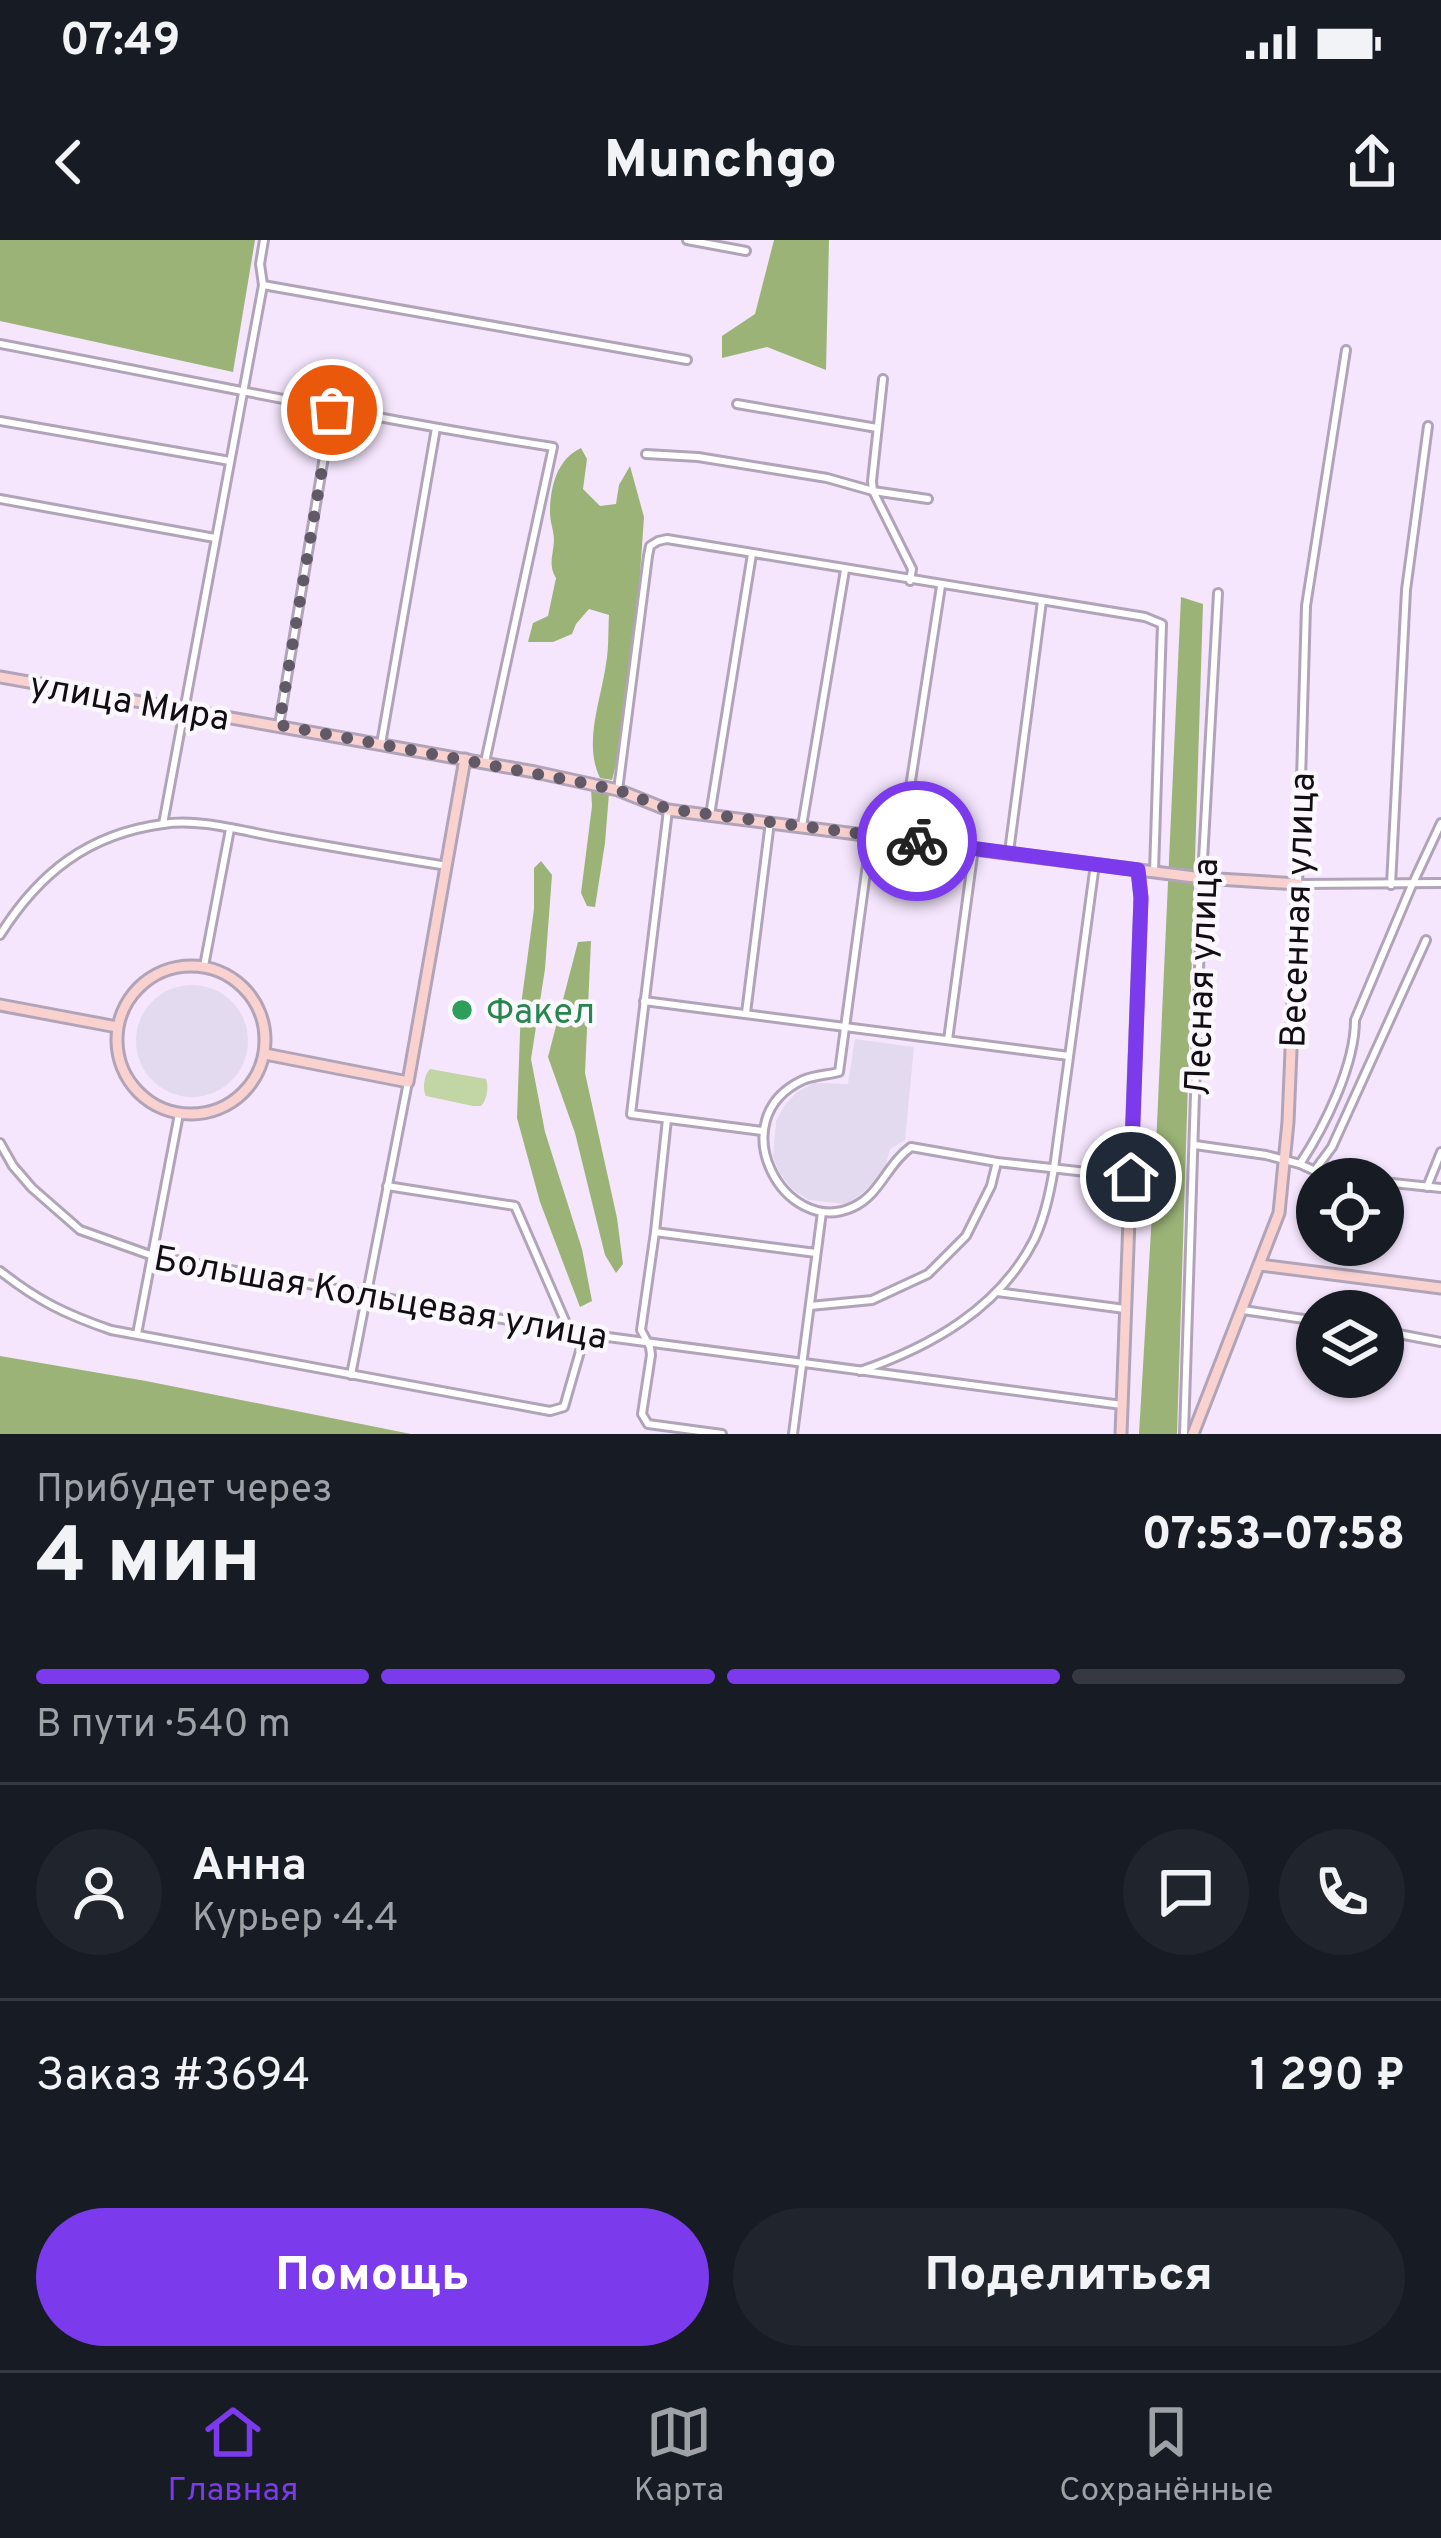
<!DOCTYPE html>
<html lang="ru">
<meta charset="utf-8">
<style>
:root{--surface:#171b24;--page:#20242c;--text:#f1f3f6;--muted:#9ea1a6;--line:#363941;--accent:#7c3aed}
body{margin:0;font-family:Overpass,sans-serif;background:var(--page);color:var(--text);height:100vh;display:flex;flex-direction:column;font-size:45px;white-space:nowrap}
*{box-sizing:border-box;margin:0}
p{font-size:39px;color:var(--muted)}
.icon{flex:none;width:66px;height:66px;fill:none;stroke:currentColor;stroke-width:2;stroke-linecap:round;stroke-linejoin:round}
.map{position:relative;height:1194px;overflow:hidden}
.details{display:flex;flex-direction:column;background:var(--surface);flex:1}
.details>*{flex:none}
.controls{position:absolute;left:1296px;top:918px;display:grid;gap:24px}
.controls a{display:grid;place-items:center;width:108px;height:108px;border-radius:50%;background:var(--surface);box-shadow:0 3px 9px #0004;font-size:60px}
.pin{position:absolute;display:grid;place-items:center;width:102px;height:102px;color:#fff;margin:-51px;border:6px solid #fff;border-radius:50%;box-shadow:0 3px 12px #0007}
.courier{position:absolute;display:grid;place-items:center;width:120px;height:120px;margin:-60px;border:9px solid #7c3aed;border-radius:50%;background:#fff;color:#222;box-shadow:0 3px 15px #0007}
.summary em{font-style:normal;font-weight:800}
.summary div{display:flex;flex-direction:column-reverse}
.summary{display:flex;align-items:center;justify-content:space-between;height:204px;padding:0 36px}
h1{font-size:78px;font-weight:800;line-height:90px}
.bar{display:grid;grid-template-columns:repeat(4,1fr);gap:18px 12px;align-content:center;height:144px;padding:0 36px}
.bar i{height:15px;border-radius:9px;background:var(--line)}
.bar .active{background:var(--accent)}
.bar p{grid-column:span 4}
.line{display:flex;align-items:center;gap:30px;padding:0 36px;border-top:3px solid var(--line)}
.line div{flex:1}
.round{display:grid;place-items:center;flex:none;width:126px;height:126px;border-radius:63px;background:var(--page)}
.primary-button{display:flex;gap:24px;margin-top:auto;padding:24px 36px}
.primary-button a{flex:1;height:138px;border-radius:72px;background:var(--accent);color:#fff;font-size:48px;font-weight:800;line-height:138px;text-align:center}
.primary-button a+a{background:var(--page);color:var(--text)}
.status{display:flex;justify-content:space-between;align-items:center;height:84px;padding:0 60px;background:var(--surface);direction:ltr}
.status svg{height:33px;fill:currentColor}
header{display:flex;justify-content:space-between;align-items:center;height:156px;padding:0 36px;background:var(--surface);font-size:54px;font-weight:800}
.menu{display:flex;justify-content:space-around;align-items:center;height:168px;border-top:3px solid var(--line);background:var(--surface);font-size:33px;color:var(--muted)}
.menu a{display:grid;justify-items:center;gap:6px}
.menu .active{color:var(--accent)}
.map>svg:first-child{display:block}
</style>
<div class="status"><b>07:49</b><svg viewBox="0 0 49 12"><path d="M0 12V9h3v3zM5 12V6h3v6zM10 12V3h3v9zM15 12V0h3v12zM26 1h20v11H26zM47 4h2v5h-2z"/></svg></div>
<header><svg class="icon" aria-label="back" viewBox="0 0 24 24"><path d="M15 5l-7 7 7 7"/></svg>Munchgo<svg class="icon" aria-label="share" viewBox="0 0 24 24"><path d="M12 15V3M7 8l5-5 5 5M5 13v7h14v-7"/></svg></header>
<div class="map">
<svg width="1441" height="1194" viewBox="0 0 1441 1194">
<rect width="100%" height="100%" fill="#f5e6fd"/>
<g fill="#e3daef">
<circle cx="192" cy="801" r="56"/>
<polygon points="855,799 914,807 905,900 890,909 885,928 879,938 855,959 845,964 809,960 792,949 779,932 773,916 776,881 785,865 797,852 814,843 848,844"/>
</g>
<path fill="#c2d6a5" d="M430,829L486,839C489,846 487,860 481,866H473L426,856C422,849 424,835 430,829Z"/>
<g fill="#9bb376">
<polygon points="0,0 255,0 233,132 0,81"/>
<polygon points="774,0 829,0 826,130 767,107 722,118 722,96 755,74"/>
<path d="M581,208L587,219L583,249L600,266L616,264L619,245L630,226L644,277L639,349L620,508L612,540L600,538C583,503 601,460 606,424C609,408 608,391 609,375L589,369L576,384L572,394L553,402H528L533,383L548,376L556,338C548,325 553,316 554,301C554,291 550,282 550,273C550,247 557,219 581,208Z"/>
<polygon points="1181,357 1203,364 1177,1194 1139,1194 1156,906"/>
<polygon points="591,549 609,553 605,603 595,667 587,666 581,653 592,566"/>
<polygon points="541,621 552,635 545,729 531,819 545,892 582,1009 592,1061 580,1067 540,962 517,878 521,765 534,669 534,628"/>
<polygon points="591,701 585,833 617,978 623,1024 616,1033 605,1015 575,893 548,817 578,702"/>
<polygon points="0,1116 146,1141 411,1194 0,1194"/>
</g>
<g fill="none" stroke-linecap="round" stroke-linejoin="round">
<defs>
<g id="street">
<polyline points="687,0 746,11"/>
<polyline points="263,45 687,120"/>
<path d="M0,104C185,139 368,178 553,207L485,522"/>
<polyline points="1346,110 1306,366 1298,644 1441,643"/>
<polyline points="883,139 872,241 873,251 912,329 910,341"/>
<polyline points="737,164 877,188"/>
<polyline points="0,181 230,221"/>
<polyline points="646,214 698,217 827,238 873,251 928,259"/>
<polyline points="0,259 215,298"/>
<polyline points="279,485 332,169"/>
<polyline points="381,504 436,188"/>
<polyline points="618,550 648,316 650,306 658,301 667,299 1145,377 1162,384 1154,632"/>
<polyline points="668,570 631,874 762,891"/>
<polyline points="710,575 752,314"/>
<polyline points="163,584 263,45 260,24 264,0"/>
<polyline points="802,586 845,330"/>
<path d="M871,595L839,832C827,835 815,835 803,840C719,879 785,999 853,967C880,955 887,924 911,907L997,922L1131,937"/>
<polyline points="902,599 941,346"/>
<polyline points="1009,612 1042,361"/>
<polyline points="1391,645 1406,350 1428,186"/>
<path d="M0,695C39,633 88,594 163,584C201,578 245,592 282,598C337,608 392,617 447,626"/>
<polyline points="204,726 230,589"/>
<polyline points="644,761 1069,816"/>
<polyline points="746,773 770,582"/>
<polyline points="948,800 974,608"/>
<polyline points="667,879 655,992 641,1090 650,1107 651,1115 642,1174 648,1184 722,1194"/>
<polyline points="0,903 13,926 32,948 80,990 153,1016 585,1094 1122,1165"/>
<polyline points="1195,905 1266,915 1300,924 1326,936 1357,939"/>
<path d="M1300,924C1325,886 1355,825 1355,780L1412,645L1441,583"/>
<polyline points="1315,930 1332,907 1426,700"/>
<polyline points="1383,942 1441,948"/>
<polyline points="387,946 515,966 569,1090"/>
<polyline points="1427,947 1441,912"/>
<polyline points="655,992 816,1013"/>
<path d="M0,1031C38,1061 65,1074 111,1090L550,1171L564,1167L585,1094"/>
<polyline points="997,1052 1125,1069"/>
<polyline points="810,1066 872,1060 928,1034 966,996 991,946 997,922"/>
<polyline points="1243,1070 1317,1081"/>
<polyline points="1383,1091 1441,1102"/>
<polyline points="137,1094 179,874"/>
<path d="M860,1131C930,1107 999,1069 1034,1000C1045,977 1050,953 1054,928L1095,624"/>
<polyline points="351,1135 408,842"/>
<polyline points="793,1194 822,972"/>
<polyline points="1184,1194 1202,638 1218,353"/>
</g>
<g id="secondary">
<polyline points="0,437 535,532 618,550 668,570 1202,638 1298,644 1288,882 1279,973 1193,1194"/>
<circle cx="191" cy="800" r="74"/>
<polyline points="0,765 117,787"/>
<polyline points="265,814 408,842 465,519"/>
<polyline points="1260,1025 1441,1048"/>
<polyline points="1121,1194 1141,658 1138,630"/>
</g>
</defs>
<use href="#street" stroke="#b1a4b9" stroke-width="12"/>
<use href="#secondary" stroke="#b1a4b9" stroke-width="15"/>
<use href="#street" stroke="#fff" stroke-width="6"/>
<use href="#secondary" stroke="#f9d2d0" stroke-width="9"/>
</g>
<g fill="none" stroke-linecap="round" stroke-linejoin="round">
<polyline stroke="#615966" stroke-width="12" stroke-dasharray="0 21.6" points="332,170 279,485 574,541 618,550 668,569 917,601"/>
<polyline stroke="#7c3aed" stroke-width="15" points="917,601 1138,630 1141,658 1131,937"/>
</g>
<circle fill="#2e9e5b" stroke="#fbf8fd" stroke-width="4.5" cx="462" cy="770" r="12"/>
<g text-anchor="middle" stroke-width="9" stroke-linejoin="round" paint-order="stroke">
<g font-size="36" fill="#120d14" stroke="#fbf8fd">
<text transform="translate(130 460) rotate(10)" y="13">улица Мира</text>
<text transform="translate(1296 670) rotate(-88)" y="13">Весенная улица</text>
<text transform="translate(1200 737) rotate(-88)" y="13">Лесная улица</text>
<text transform="translate(381 1056) rotate(10)" y="13">Большая Кольцевая улица</text>
</g>
<g font-size="36" fill="#27864d" stroke="#fbf8fd" text-anchor="start">
<text x="486" y="783">Факел</text>
</g>
</g>
</svg>
<div class="controls">
<a><svg class="icon" aria-label="locate" viewBox="0 0 24 24"><circle cx="12" cy="12" r="6"/><path d="M12 2v4M12 18v4M2 12h4M18 12h4"/></svg></a>
<a><svg class="icon" aria-label="layers" viewBox="0 0 24 24"><path d="M12 4l9 5-9 5-9-5zM3 14l9 5 9-5"/></svg></a>
</div>
<div class="pin" style="left:332px;top:170px;background:#ea580c"><svg class="icon" aria-label="bag" viewBox="0 0 24 24"><path d="M5 8h14l-1 12H6zM9 8a3 3 0 0 1 6 0"/></svg></div>
<div class="pin" style="left:1131px;top:937px;background:#1f2937"><svg class="icon" aria-label="home" viewBox="0 0 24 24"><path d="M3 11l9-7 9 7M6 9v11h12V9"/></svg></div>
<div class="courier" style="left:917px;top:601px"><svg class="icon" aria-label="bike" viewBox="0 0 24 24"><circle cx="6" cy="16" r="4"/><circle cx="18" cy="16" r="4"/><path d="M6 16l4-8h5l3 8M10 8l3 8H6M13 5h3"/></svg></div>
</div>
<section class="details">
<div class="summary"><div><h1>4 мин</h1><p>Прибудет через</p></div><em>07:53–07:58</em></div>
<div class="bar"><i class="active"></i><i class="active"></i><i class="active"></i><i></i><p>В пути · 540 m</p></div>
<div class="line" style="height:216px"><a class="round"><svg class="icon" aria-label="person" viewBox="0 0 24 24"><circle cx="12" cy="8" r="4"/><path d="M4 21q1-7 8-7t8 7"/></svg></a><div><b>Анна</b><p>Курьер · 4.4</p></div><a class="round"><svg class="icon" aria-label="chat" viewBox="0 0 24 24"><path d="M4 5h16v11H9l-5 4z"/></svg></a><a class="round"><svg class="icon" aria-label="phone" viewBox="0 0 24 24"><path d="M5 4h4l2 5-3 2q2 4 5 5l2-3 5 2v4C11 20 4 13 5 4z"/></svg></a></div>
<div class="line" style="height:156px"><div>Заказ #3694</div><b>1 290 ₽</b></div>
<div class="primary-button"><a>Помощь</a><a>Поделиться</a></div>
</section>
<nav class="menu">
<a class="active"><svg class="icon" aria-label="home" viewBox="0 0 24 24"><path d="M3 11l9-7 9 7M6 9v11h12V9"/></svg>Главная</a>
<a><svg class="icon" aria-label="map" viewBox="0 0 24 24"><path d="M3 6l6-2 6 2 6-2v14l-6 2-6-2-6 2zM9 4v14M15 6v14"/></svg>Карта</a>
<a><svg class="icon" aria-label="saved" viewBox="0 0 24 24"><path d="M7 4h10v16l-5-4-5 4z"/></svg>Сохранённые</a>
</nav>
